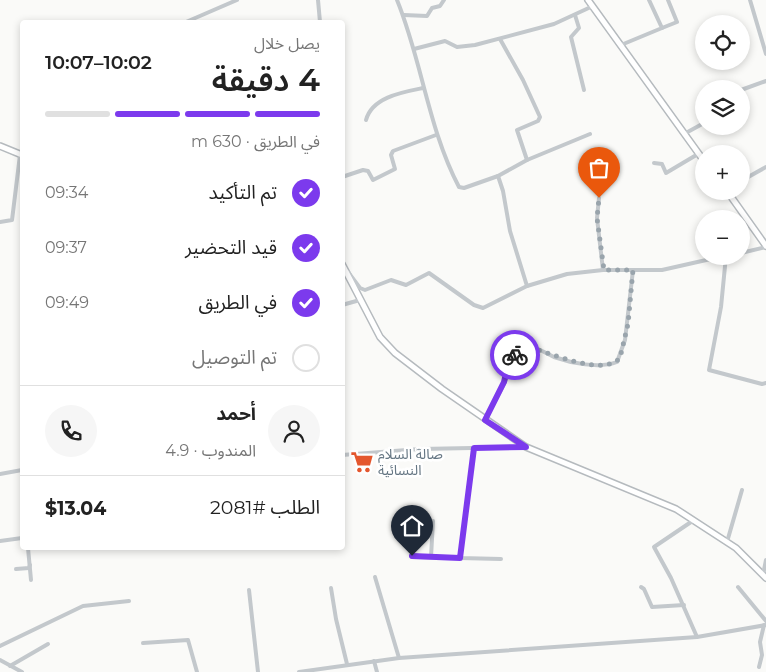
<!DOCTYPE html>
<html lang="ar">
<meta charset="utf-8">
<style>
:root{--surface:#fff;--page:#f6f6f6;--text:#222;--muted:#767676;--line:#e0e0e0;--accent:#7c3aed}
body{margin:0;font-family:Montserrat,"Noto Sans Arabic",sans-serif;background:var(--page);color:var(--text);direction:rtl;height:100vh;display:flex;flex-direction:column;font-size:19px;white-space:nowrap}
*{box-sizing:border-box;margin:0}
p{font-size:16px;color:var(--muted)}
.icon{flex:none;width:28px;height:28px;fill:none;stroke:currentColor;stroke-width:2;stroke-linecap:round;stroke-linejoin:round}
.map{position:relative;flex:1;overflow:hidden;direction:ltr}
.drawer{position:absolute;left:20px;top:20px;width:325px;height:530px;display:flex;flex-direction:column;background:var(--surface);border-radius:5px;box-shadow:0 2px 8px #0003;direction:rtl}
.drawer>*{flex:none}
.buttons{position:absolute;left:695px;top:15px;display:grid;gap:10px}
.buttons a{display:grid;place-items:center;width:55px;height:55px;border-radius:50%;background:var(--surface);box-shadow:0 2px 8px #0003;font-size:25px}
.pin{position:absolute;display:grid;place-items:center;width:42px;height:42px;color:#fff;margin:-51px -21px;border-radius:50% 50% 50% 0;rotate:-45deg;box-shadow:0 0 5px #0007}
.pin .icon{rotate:45deg}
.courier{position:absolute;display:grid;place-items:center;width:50px;height:50px;margin:-25px;border:4px solid #7c3aed;border-radius:50%;background:#fff;color:#222;box-shadow:0 1px 6px #0007}
.overview em{font-style:normal;font-weight:600}
.overview div{display:flex;flex-direction:column-reverse}
.overview{display:flex;align-items:center;justify-content:space-between;height:85px;padding:0 25px}
h1{font-size:32px;font-weight:600;line-height:38px}
.bar{display:grid;grid-template-columns:repeat(4,1fr);gap:8px 5px;align-content:center;height:60px;padding:0 25px}
.bar i{height:6px;border-radius:4px;background:var(--line)}
.bar .current{background:var(--accent)}
.bar p{grid-column:span 4}
.line{display:flex;align-items:center;gap:12px;padding:0 25px;border-top:1px solid var(--line)}
.line div{flex:1}
.round{display:grid;place-items:center;flex:none;width:52px;height:52px;border-radius:26px;background:var(--page)}
ol{padding:0 25px;list-style:none}
li{display:flex;align-items:center;gap:15px;height:55px}
li p{margin-inline-start:auto}
li .icon{padding:5px;border-radius:50%;background:var(--accent);color:#fff;stroke-width:4}
li:last-child{color:var(--muted)}
li i{width:28px;height:28px;border:2px solid var(--line);border-radius:50%}
.map>svg:first-child{display:block}
</style>
<div class="map">
<svg width="766" height="672" viewBox="0 0 766 672">
<rect width="100%" height="100%" fill="#fafaf8"/>
<g fill="none" stroke-linecap="round" stroke-linejoin="round">
<defs>
<g id="major">
<polyline points="588,0 704,161"/>
<polyline points="0,146 22,155"/>
<polyline points="727,191 766,246"/>
<polyline points="342,264 380,337 395,353 442,389 526,447 676,509 736,548 766,578"/>
</g>
</defs>
<use href="#major" stroke="#b5babe" stroke-width="8"/>
<g stroke="#c3c8cc" stroke-width="4">
<polyline points="318,0 320,22"/>
<path d="M397,0C422,61 428,128 459,187L464,188L498,176L527,160L590,134"/>
<polyline points="750,0 766,54"/>
<polyline points="404,15 427,16 432,8 440,6 444,0"/>
<polyline points="575,15 579,28 571,37 584,90"/>
<polyline points="186,22 237,0"/>
<polyline points="662,28 677,22 668,0"/>
<polyline points="500,39 523,80 540,117 538,121 517,130 527,160"/>
<polyline points="621,45 662,28 649,0"/>
<polyline points="414,49 445,41 457,47 475,45 554,24 593,6"/>
<polyline points="741,90 766,81"/>
<path d="M366,120C372,97 403,92 423,88"/>
<polyline points="684,134 704,123"/>
<polyline points="654,163 662,164 666,173 698,154"/>
<polyline points="498,176 503,191 510,231 527,286"/>
<polyline points="342,177 363,170 368,171 373,180 395,169 391,155 393,151 436,135"/>
<polyline points="741,181 766,167"/>
<polyline points="599,198 597,218 603,270"/>
<polyline points="0,222 12,220 20,155"/>
<polyline points="741,253 766,247"/>
<polyline points="726,256 721,307 709,370 762,384 766,383"/>
<polyline points="348,272 360,288 365,290 391,280 406,285 429,273 474,305 483,308 527,286 567,274 603,270 662,270 724,256"/>
<polyline points="342,305 360,300"/>
<path d="M485,420L505,382L509,362L528,347C537,347 546,353 554,357C571,363 599,369 617,362L625,340L633,270"/>
<polyline points="474,448 460,558 501,559"/>
<polyline points="342,455 420,449 525,447"/>
<polyline points="0,474 22,470"/>
<polyline points="694,520 654,547 671,578 697,637"/>
<polyline points="0,541 22,538"/>
<polyline points="727,542 742,490"/>
<polyline points="28,548 31,580"/>
<polyline points="412,557 460,558"/>
<polyline points="431,557 433,521"/>
<polyline points="16,569 29,568 30,565"/>
<polyline points="763,575 766,560"/>
<polyline points="375,577 399,658"/>
<polyline points="641,587 644,589 652,607 684,605"/>
<polyline points="738,587 766,621"/>
<polyline points="331,588 336,619 347,664"/>
<polyline points="249,590 258,672"/>
<polyline points="143,643 188,640 197,672"/>
<polyline points="0,646 83,606 129,601"/>
<polyline points="0,660 22,672"/>
<polyline points="374,661 377,672"/>
<polyline points="10,666 48,644"/>
<polyline points="759,667 762,655 760,642 764,625"/>
<polyline points="299,672 399,658 697,637 766,625"/>
</g>
<use href="#major" stroke="#fff" stroke-width="5"/>
</g>
<g fill="none" stroke-linecap="round" stroke-linejoin="round">
<path stroke="#99a4ac" stroke-width="5" stroke-dasharray="0 9" d="M515,355L530,347C550,353 603,377 620,358L628,324L633,270H604L597,218L599,198"/>
<polyline stroke="#7c3aed" stroke-width="6" points="412,556 460,558 474,448 526,447 485,420 504,382 509,362 515,355"/>
</g>
<defs>
<symbol id="supermarket-bare" viewBox="-9 -9 18 18"><path d="M-6-5.5h2.5l.6 2H6L4.5 2H-2.5L-4.4-4H-6ZM-1.5 3.2a1.3 1.3 0 1 0 .1 0ZM3 3.2a1.3 1.3 0 1 0 .1 0Z" fill="#e4572e" stroke="#fff" stroke-width="2.5" paint-order="stroke"/></symbol>
</defs>
<g fill-rule="evenodd">
<use href="#supermarket-bare" x="346" y="446" width="32" height="32"/>
</g>
<g text-anchor="middle" stroke-width="5" stroke-linejoin="round" paint-order="stroke">
<g font-size="14" fill="#657683" stroke="#fff" text-anchor="start">
<text x="378" y="459">صالة السلام<tspan x="378" dy="16">النسائية</tspan></text>
</g>
</g>
</svg>
<div class="buttons">
<a><svg class="icon" aria-label="locate" viewBox="0 0 24 24"><circle cx="12" cy="12" r="6"/><path d="M12 2v4M12 18v4M2 12h4M18 12h4"/></svg></a>
<a><svg class="icon" aria-label="layers" viewBox="0 0 24 24"><path d="M12 4l9 5-9 5-9-5zM3 14l9 5 9-5"/></svg></a>
<a>+</a>
<a>−</a>
</div>
<div class="pin" style="left:599px;top:198px;background:#ea580c"><svg class="icon" aria-label="bag" viewBox="0 0 24 24"><path d="M5 8h14l-1 12H6zM9 8a3 3 0 0 1 6 0"/></svg></div>
<div class="pin" style="left:412px;top:556px;background:#1f2937"><svg class="icon" aria-label="home" viewBox="0 0 24 24"><path d="M3 11l9-7 9 7M6 9v11h12V9"/></svg></div>
<div class="courier" style="left:515px;top:355px"><svg class="icon" aria-label="bike" viewBox="0 0 24 24"><circle cx="6" cy="16" r="4"/><circle cx="18" cy="16" r="4"/><path d="M6 16l4-8h5l3 8M10 8l3 8H6M13 5h3"/></svg></div>
<section class="drawer">
<div class="overview"><div><h1>4 دقيقة</h1><p>يصل خلال</p></div><em>10:02–10:07</em></div>
<div class="bar"><i class="current"></i><i class="current"></i><i class="current"></i><i></i><p>في الطريق · 630 m</p></div>
<ol>
<li><svg class="icon" aria-label="check" viewBox="0 0 24 24"><path d="M5 12l5 5 9-10"/></svg>تم التأكيد<p>09:34</p></li>
<li><svg class="icon" aria-label="check" viewBox="0 0 24 24"><path d="M5 12l5 5 9-10"/></svg>قيد التحضير<p>09:37</p></li>
<li><svg class="icon" aria-label="check" viewBox="0 0 24 24"><path d="M5 12l5 5 9-10"/></svg>في الطريق<p>09:49</p></li>
<li><i></i>تم التوصيل</li>
</ol>
<div class="line" style="height:90px"><a class="round"><svg class="icon" aria-label="person" viewBox="0 0 24 24"><circle cx="12" cy="8" r="4"/><path d="M4 21q1-7 8-7t8 7"/></svg></a><div><b>أحمد</b><p>المندوب · 4.9</p></div><a class="round"><svg class="icon" aria-label="phone" viewBox="0 0 24 24"><path d="M5 4h4l2 5-3 2q2 4 5 5l2-3 5 2v4C11 20 4 13 5 4z"/></svg></a></div>
<div class="line" style="height:65px"><div>الطلب #2081</div><b>$13.04</b></div>
</section>
</div>
